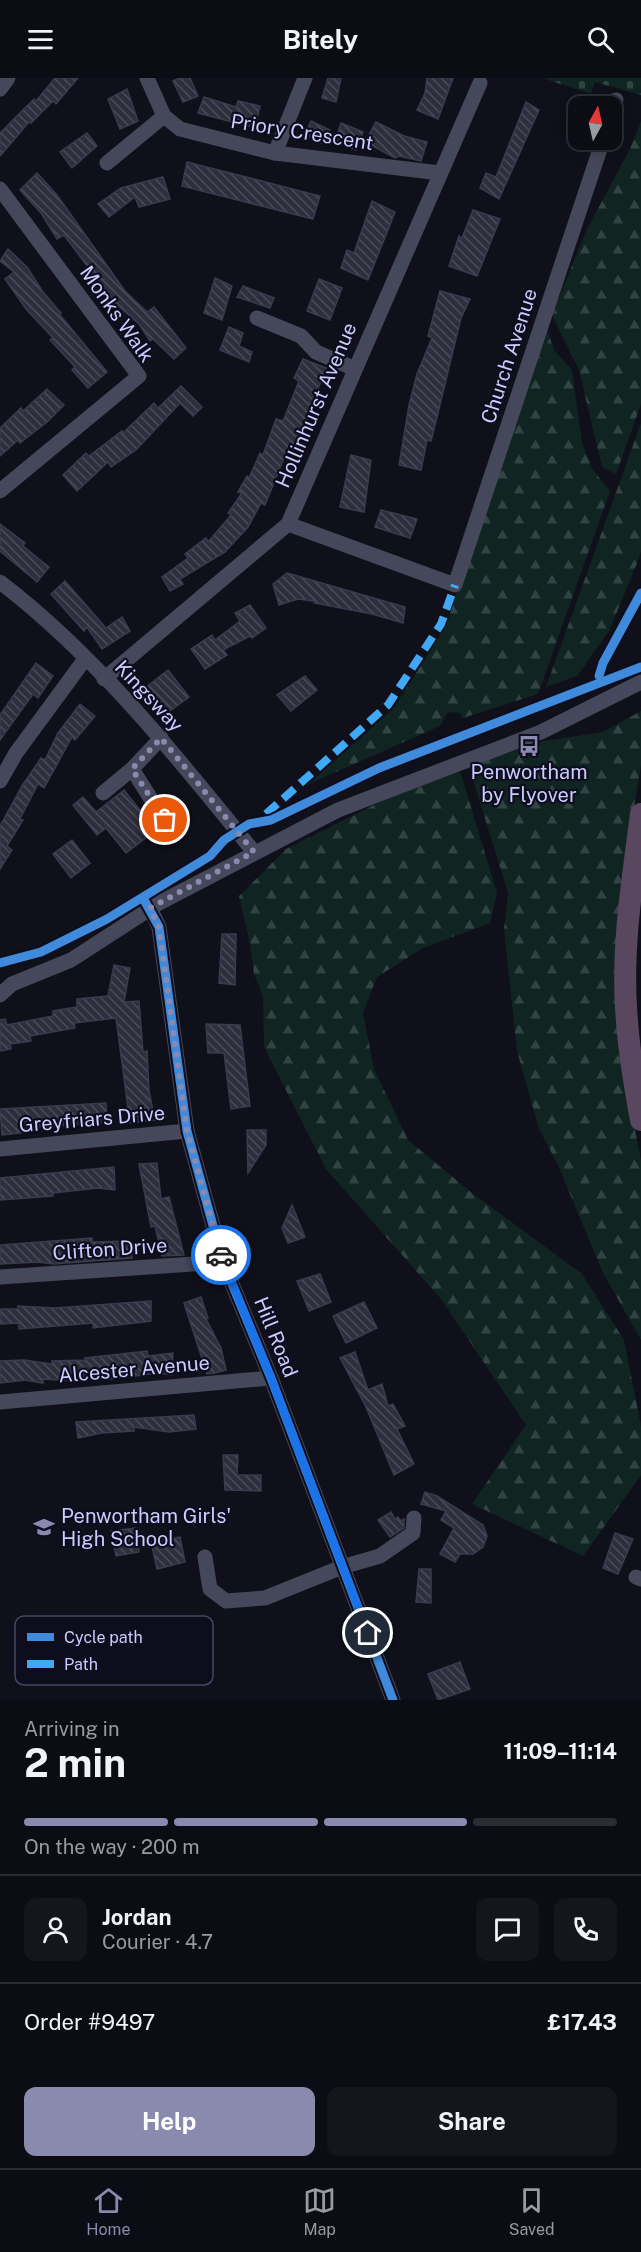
<!DOCTYPE html>
<meta charset="utf-8">
<style>
:root{--surface:#0c0c14;--page:#15151d;--text:#f1f3f6;--muted:#9a9ba0;--line:#2c2c34;--accent:#8a8aae}
body{margin:0;font-family:"Public Sans",sans-serif;background:var(--page);color:var(--text);height:100vh;display:flex;flex-direction:column;font-size:22px;white-space:nowrap}
*{box-sizing:border-box;margin:0}
p{font-size:20px;color:var(--muted)}
.icon{flex:none;width:33px;height:33px;fill:none;stroke:currentColor;stroke-width:2;stroke-linecap:round;stroke-linejoin:round}
.map{position:relative;height:1622px;overflow:hidden}
.details{display:flex;flex-direction:column;background:var(--surface);flex:1}
.details>*{flex:none}
.needle{width:39px;rotate:8deg}
.controls{position:absolute;left:568px;top:18px;display:grid;gap:12px}
.controls a{display:grid;place-items:center;width:54px;height:54px;border-radius:12px;background:var(--surface);box-shadow:0 3px 15px #0003,0 0 0 2px var(--line);font-size:30px}
.pin{position:absolute;display:grid;place-items:center;width:51px;height:51px;color:#fff;margin:-26px;border:3px solid #fff;border-radius:50%;box-shadow:0 2px 6px #0007}
.courier{position:absolute;display:grid;place-items:center;width:60px;height:60px;margin:-30px;border:4px solid #1a73e8;border-radius:50%;background:#fff;color:#222;box-shadow:0 2px 8px #0007}
.summary em{font-style:normal;font-weight:700}
.summary div{display:flex;flex-direction:column-reverse}
.summary{display:flex;align-items:center;justify-content:space-between;height:102px;padding:0 24px}
h1{font-size:39px;font-weight:700;line-height:45px}
.bar{display:grid;grid-template-columns:repeat(4,1fr);gap:9px 6px;align-content:center;height:72px;padding:0 24px}
.bar i{height:8px;border-radius:4px;background:var(--line)}
.bar .current{background:var(--accent)}
.bar p{grid-column:span 4}
.line{display:flex;align-items:center;gap:15px;padding:0 24px;border-top:2px solid var(--line)}
.line div{flex:1}
.round{display:grid;place-items:center;flex:none;width:63px;height:63px;border-radius:12px;background:var(--page)}
.cta{display:flex;gap:12px;margin-top:auto;padding:12px 24px}
.cta a{flex:1;height:69px;border-radius:12px;background:var(--accent);color:#fff;font-size:24px;font-weight:700;line-height:69px;text-align:center}
.cta a+a{background:var(--page);color:var(--text)}
header{display:flex;justify-content:space-between;align-items:center;height:78px;padding:0 24px;background:var(--surface);font-size:27px;font-weight:700}
.menu{display:flex;justify-content:space-around;align-items:center;height:84px;border-top:2px solid var(--line);background:var(--surface);font-size:16px;color:var(--muted)}
.menu a{display:grid;justify-items:center;gap:3px}
.menu .current{color:var(--accent)}
.map>svg:first-child{display:block}
</style>
<header><svg class="icon" aria-label="menu" viewBox="0 0 24 24"><path d="M4 6h16M4 12h16M4 18h16"/></svg>Bitely<svg class="icon" aria-label="search" viewBox="0 0 24 24"><circle cx="10" cy="10" r="6"/><path d="M15 15l6 6"/></svg></header>
<div class="map">
<svg width="641" height="1622" viewBox="0 0 641 1622">
<defs>
<pattern id="forest-firs" width="22" height="20" patternUnits="userSpaceOnUse" patternTransform="scale(1.5)"><rect width="22" height="20" fill="#102422"/><path d="M5 1l3.5 6h-7zM16 11l3.5 6h-7z" fill="#314343"/></pattern>
<pattern id="cemetery-stones" width="16" height="16" patternUnits="userSpaceOnUse" patternTransform="scale(1.5)"><rect width="16" height="16" fill="#102422"/><path d="M2 7V4a2 2 0 0 1 4 0v3zM10 15v-3a2 2 0 0 1 4 0v3z" fill="#314343"/></pattern>
<pattern id="building-back-hatch" width="6" height="6" patternUnits="userSpaceOnUse" patternTransform="scale(1.5)"><rect width="6" height="6" fill="#2e2e3c"/><path d="M-1 5l2 2M0 0l6 6M5-1l2 2" fill="none" stroke="#4b4b59"/></pattern>
</defs>
<rect width="100%" height="100%" fill="#10101a"/>
<g fill="url(#forest-firs)">
<polygon points="641,43 641,326 616,396 602,389 579,292 552,237 586,153 630,71"/>
<polygon points="545,245 554,272 572,292 582,365 593,392 610,413 538,616 463,640 459,635 448,634 440,648 309,706 394,630 446,548"/>
<polygon points="641,345 641,473 638,483 609,553 577,598 546,609"/>
<polygon points="641,633 641,687 626,778 626,1004 641,1083 641,1262 603,1195 558,1087 539,1051 517,973 504,851 508,815 469,689 543,663 603,654"/>
<polygon points="460,693 497,815 490,845 423,870 377,899 363,935 374,991 408,1062 472,1115 582,1196 624,1262 641,1348 641,1397 583,1478 472,1426 526,1347 441,1221 326,1091 264,969 263,918 254,896 250,866 239,818 286,771 380,724"/>
</g>
<polygon fill="url(#cemetery-stones)" points="542,0 641,0 641,17 595,4 591,16"/>
<g fill="url(#building-back-hatch)" stroke="#3b3a4e" stroke-width="1.5">
<polygon points="55,0 78,0 56,26 53,23 31,45 29,44 0,78 0,55 34,21 36,23"/>
<polygon points="180,0 190,0 198,18 183,24 173,3"/>
<polygon points="328,0 341,0 336,24 322,20"/>
<polygon points="427,0 453,0 438,41 417,32 425,15"/>
<polygon points="127,11 138,43 120,51 108,21"/>
<polygon points="204,19 236,29 238,23 260,28 255,50 198,35"/>
<polygon points="526,24 539,32 499,121 480,110 486,95 496,99"/>
<polygon points="311,43 330,52 322,65 305,57"/>
<polygon points="376,44 404,58 427,64 421,83 399,78 395,80 365,64"/>
<polygon points="341,45 363,54 356,72 335,63"/>
<polygon points="87,55 97,68 72,90 60,74"/>
<polygon points="187,84 320,118 313,141 182,108"/>
<polygon points="37,95 57,117 125,213 147,234 154,229 186,270 174,281 153,261 150,263 139,246 114,224 64,157 57,161 41,135 20,112"/>
<polygon points="163,99 170,121 139,129 135,119 109,139 98,126 121,110"/>
<polygon points="372,123 395,134 368,202 341,190 347,172 354,175"/>
<polygon points="473,132 500,141 477,198 449,188 459,158 462,160"/>
<polygon points="8,171 27,189 43,214 61,235 60,237 107,294 88,310 72,292 75,289 50,262 53,260 26,231 5,201 14,194 0,183"/>
<polygon points="215,200 232,208 222,242 204,235"/>
<polygon points="319,201 342,210 330,242 307,233"/>
<polygon points="243,208 274,220 270,230 237,219"/>
<polygon points="440,213 470,221 461,240 438,335 431,363 427,362 421,392 399,387 409,327 417,296 432,260 428,258"/>
<polygon points="229,249 243,255 239,268 252,274 249,284 220,272"/>
<polygon points="303,281 326,290 292,378 286,375 265,427 261,425 248,449 225,474 180,501 183,506 170,513 162,499 188,480 185,476 206,460 208,464 231,437 228,435 242,415 238,414 247,398 249,400 260,375 263,377 276,341 283,343 299,303 294,300"/>
<polygon points="181,308 202,329 193,338 180,325 136,372 111,389 108,384 77,413 63,397 86,375 89,378 122,353 123,355 154,325 158,330"/>
<polygon points="47,311 64,327 47,344 20,365 18,362 0,378 0,350 21,330 23,333"/>
<polygon points="351,377 371,382 364,434 340,429"/>
<polygon points="381,432 417,441 410,460 375,449"/>
<polygon points="0,446 25,465 23,468 49,489 37,504 0,473"/>
<polygon points="287,495 405,529 403,545 372,536 314,525 314,523 298,521 279,527 273,506"/>
<polygon points="65,503 106,550 122,539 130,553 102,571 87,549 84,553 51,516"/>
<polygon points="250,527 266,550 252,560 250,558 223,572 227,577 205,591 191,571 212,557 215,562 240,543 235,535"/>
<polygon points="36,585 53,598 38,620 33,616 0,662 0,637"/>
<polygon points="168,592 189,619 164,637 145,610"/>
<polygon points="305,598 317,612 291,633 277,617"/>
<polygon points="80,626 95,638 75,662 72,659 44,710 38,706 20,741 23,742 7,768 12,772 0,791 0,748 22,708 41,680 45,682 58,655"/>
<polygon points="124,712 156,752 126,775 106,750 97,757 73,727 83,719 96,734"/>
<polygon points="72,762 90,785 71,800 53,776"/>
<polygon points="222,856 236,856 235,907 219,905"/>
<polygon points="114,887 130,890 124,924 139,923 143,974 147,973 149,1013 155,1042 130,1045 116,940 74,945 75,950 30,958 31,963 10,966 11,971 0,973 0,942 5,941 7,947 53,938 53,933 77,929 77,921 108,918"/>
<polygon points="206,946 240,947 250,1028 231,1031 224,975 208,975"/>
<polygon points="106,1025 107,1044 28,1050 28,1054 2,1057 0,1031"/>
<polygon points="247,1052 266,1052 266,1067 248,1095"/>
<polygon points="157,1085 161,1121 169,1119 184,1177 162,1178 155,1148 151,1149 139,1086"/>
<polygon points="114,1089 115,1112 98,1110 53,1115 53,1118 0,1122 0,1100"/>
<polygon points="292,1127 305,1159 288,1165 282,1150"/>
<polygon points="92,1160 92,1164 131,1163 132,1180 53,1186 38,1184 0,1186 0,1167"/>
<polygon points="320,1196 331,1224 309,1233 297,1203"/>
<polygon points="201,1219 208,1240 206,1241 221,1270 226,1292 215,1295 207,1296 184,1225"/>
<polygon points="151,1223 151,1243 93,1250 93,1245 19,1251 19,1245 0,1246 0,1231 18,1231 18,1228 55,1230"/>
<polygon points="364,1224 377,1250 346,1265 333,1238"/>
<polygon points="147,1273 148,1278 173,1275 172,1297 158,1295 112,1301 75,1300 76,1303 43,1301 43,1305 25,1302 0,1305 0,1283 24,1282 52,1286 52,1283 85,1282 85,1280"/>
<polygon points="355,1274 368,1312 382,1306 388,1328 393,1326 405,1348 397,1351 414,1386 394,1397 366,1329 340,1280"/>
<polygon points="194,1337 196,1351 169,1354 134,1349 134,1353 101,1355 78,1360 76,1344"/>
<polygon points="223,1377 238,1377 237,1397 261,1397 261,1413 225,1412"/>
<polygon points="425,1414 437,1418 483,1447 487,1458 483,1469 473,1476 460,1476 455,1484 440,1476 454,1450 441,1442 446,1433 421,1426"/>
<polygon points="391,1434 395,1441 398,1439 401,1443 404,1441 404,1450 390,1459 378,1442"/>
<polygon points="136,1450 139,1474 116,1478 111,1453"/>
<polygon points="615,1455 633,1461 618,1496 603,1490"/>
<polygon points="180,1459 185,1484 157,1491 151,1464"/>
<polygon points="419,1491 431,1491 431,1525 416,1524"/>
<polygon points="460,1584 470,1611 438,1622 428,1596"/>
</g>
<g fill="none" stroke-linecap="round" stroke-linejoin="round">
<g stroke="#45475b" stroke-width="15">
<polyline points="147,0 164,38 180,51 275,75 440,95"/>
<polyline points="0,11 8,0"/>
<polyline points="612,35 616,22"/>
<polyline points="275,75 305,0"/>
<polyline points="107,85 164,38"/>
<polyline points="0,111 139,298 0,413"/>
<polyline points="257,240 301,258 316,274 355,291"/>
<polyline points="288,446 455,507 603,62"/>
<path d="M0,504C97,578 178,680 254,774"/>
<polyline points="104,601 288,446 480,5"/>
<polyline points="161,660 132,691 165,743"/>
<polyline points="0,703 16,675 85,581"/>
<polyline points="103,715 132,691"/>
<polyline points="150,830 159,849 187,1053 223,1184 271,1300 393,1622"/>
<polyline points="0,917 12,906 71,882 159,825 338,732 541,654 641,604"/>
<polyline points="0,1071 187,1053"/>
<polyline points="0,1199 223,1184"/>
<polyline points="0,1324 271,1300"/>
<polyline points="205,1479 210,1511 226,1523 265,1520 342,1489 380,1478 413,1455 414,1440"/>
<polyline points="636,1499 641,1501"/>
</g>
<path stroke="#58475f" stroke-width="22" d="M641,736C633,799 622,865 626,929C628,967 634,1005 641,1042"/>
<polyline stroke="#3fa9f5" stroke-width="8" stroke-dasharray="15 8" stroke-linecap="butt" points="266,736 388,627 441,546 455,507"/>
<defs>
<g id="cycleway">
<polyline points="599,598 603,585 641,515"/>
<polyline points="143,820 159,849 187,1053 223,1184 271,1300 393,1622"/>
<polyline points="0,885 41,874 107,841 210,778 224,762 249,746 271,742 379,690 641,589"/>
</g>
</defs>
<use href="#cycleway" stroke="#0d0d1d" stroke-width="13"/>
<use href="#cycleway" stroke="#408adc" stroke-width="9"/>
</g>
<g fill="none" stroke-linecap="round" stroke-linejoin="round">
<polyline stroke="#8a8aae" stroke-width="6" stroke-dasharray="0 10.8" points="165,742 132,691 161,660 254,774 150,830 159,849 187,1053 221,1177"/>
<polyline stroke="#1a73e8" stroke-width="8" points="221,1177 271,1300 368,1555"/>
</g>
<defs>
<symbol id="bus-bare" viewBox="-9 -9 18 18"><path d="M-5-6H5V4H4V6H2V4H-2V6H-4V4H-5ZM-3.5-4V0h7V-4ZM-3.5 1.2v1.5H-2V1.2ZM2 1.2v1.5H3.5V1.2Z" fill="#8a8aae" stroke="#0d0d1d" stroke-width="2.5" paint-order="stroke"/></symbol>
<symbol id="school-bare" viewBox="-9 -9 18 18"><path d="M0-5L7-2L0 1L-7-2ZM-4 1L0 2.5L4 1V4Q0 6-4 4Z" fill="#8a8aae" stroke="#0d0d1d" stroke-width="2.5" paint-order="stroke"/></symbol>
</defs>
<g fill-rule="evenodd">
<use href="#bus-bare" x="514" y="653" width="30" height="30"/>
<use href="#school-bare" x="29" y="1434" width="30" height="30"/>
</g>
<g text-anchor="middle" stroke-width="4.5" stroke-linejoin="round" paint-order="stroke">
<g font-size="20" fill="#cbccfd" stroke="#0d0d1d">
<text transform="translate(302 54) rotate(9)" y="7">Priory Crescent</text>
<text transform="translate(117 236) rotate(55)" y="7">Monks Walk</text>
<text transform="translate(509 278) rotate(-72)" y="7">Church Avenue</text>
<text transform="translate(316 327) rotate(-67)" y="7">Hollinhurst Avenue</text>
<text transform="translate(149 618) rotate(47)" y="7">Kingsway</text>
<text transform="translate(92 1041) rotate(-5)" y="7">Greyfriars Drive</text>
<text transform="translate(110 1171) rotate(-4)" y="7">Clifton Drive</text>
<text transform="translate(276 1259) rotate(68)" y="7">Hill Road</text>
<text transform="translate(134 1291) rotate(-5)" y="7">Alcester Avenue</text>
</g>
<g font-size="20" fill="#cbccfd" stroke="#0d0d1d">
<text x="529" y="701">Penwortham<tspan x="529" dy="23">by Flyover</tspan></text>
<text x="61" y="1445" text-anchor="start">Penwortham Girls'<tspan x="61" dy="23">High School</tspan></text>
</g>
</g>
<rect x="15" y="1538" width="198" height="69" rx="9" fill="#0d0d1d" stroke="#464660" stroke-width="1.5"/>
<rect x="27" y="1555" width="27" height="8" fill="#408adc"/>
<rect x="27" y="1582" width="27" height="8" fill="#3fa9f5"/>
<g font-size="16" fill="#cbccfd">
<text x="64" y="1565">Cycle path</text>
<text x="64" y="1592">Path</text>
</g>
</svg>
<div class="controls">
<a><svg class="needle" viewBox="-14 -14 28 28"><path d="M0-13l5 13h-10z" fill="#e53935"/><path d="M0 13l5-13h-10z" fill="#9a9ba0"/></svg></a>
</div>
<div class="pin" style="left:165px;top:742px;background:#ea580c"><svg class="icon" aria-label="bag" viewBox="0 0 24 24"><path d="M5 8h14l-1 12H6zM9 8a3 3 0 0 1 6 0"/></svg></div>
<div class="pin" style="left:368px;top:1555px;background:#1f2937"><svg class="icon" aria-label="home" viewBox="0 0 24 24"><path d="M3 11l9-7 9 7M6 9v11h12V9"/></svg></div>
<div class="courier" style="left:221px;top:1177px"><svg class="icon" aria-label="car" viewBox="0 0 24 24"><path d="M5 17H2v-5l4-1 3-4h7l3 4 3 1v5h-3M9 17h6M6 11h13"/><circle cx="7" cy="17" r="2"/><circle cx="17" cy="17" r="2"/></svg></div>
</div>
<section class="details">
<div class="summary"><div><h1>2 min</h1><p>Arriving in</p></div><em>11:09–11:14</em></div>
<div class="bar"><i class="current"></i><i class="current"></i><i class="current"></i><i></i><p>On the way · 200 m</p></div>
<div class="line" style="height:108px"><a class="round"><svg class="icon" aria-label="person" viewBox="0 0 24 24"><circle cx="12" cy="8" r="4"/><path d="M4 21q1-7 8-7t8 7"/></svg></a><div><b>Jordan</b><p>Courier · 4.7</p></div><a class="round"><svg class="icon" aria-label="chat" viewBox="0 0 24 24"><path d="M4 5h16v11H9l-5 4z"/></svg></a><a class="round"><svg class="icon" aria-label="phone" viewBox="0 0 24 24"><path d="M5 4h4l2 5-3 2q2 4 5 5l2-3 5 2v4C11 20 4 13 5 4z"/></svg></a></div>
<div class="line" style="height:78px"><div>Order #9497</div><b>£17.43</b></div>
<div class="cta"><a>Help</a><a>Share</a></div>
</section>
<nav class="menu">
<a class="current"><svg class="icon" aria-label="home" viewBox="0 0 24 24"><path d="M3 11l9-7 9 7M6 9v11h12V9"/></svg>Home</a>
<a><svg class="icon" aria-label="map" viewBox="0 0 24 24"><path d="M3 6l6-2 6 2 6-2v14l-6 2-6-2-6 2zM9 4v14M15 6v14"/></svg>Map</a>
<a><svg class="icon" aria-label="saved" viewBox="0 0 24 24"><path d="M7 4h10v16l-5-4-5 4z"/></svg>Saved</a>
</nav>
